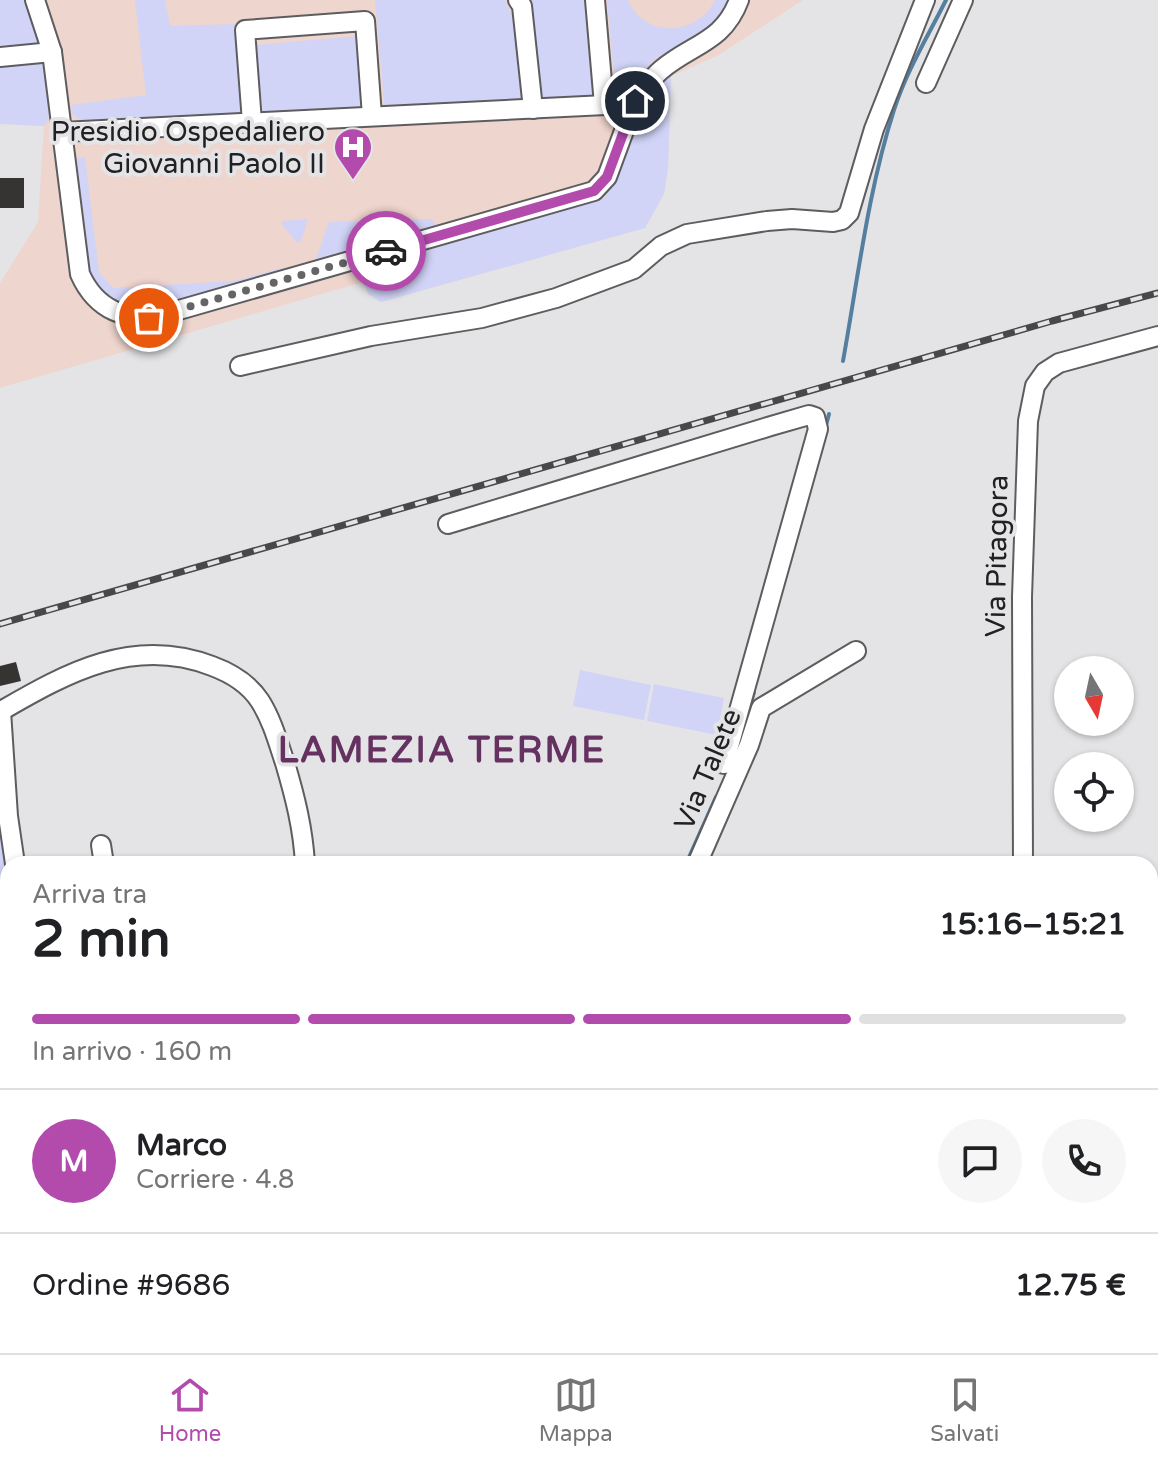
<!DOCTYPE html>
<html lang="it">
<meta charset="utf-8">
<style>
:root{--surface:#fff;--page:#f6f6f6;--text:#202124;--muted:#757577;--line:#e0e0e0;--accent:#b34bad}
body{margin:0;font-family:"Varela Round",sans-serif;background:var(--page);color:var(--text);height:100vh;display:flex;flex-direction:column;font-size:30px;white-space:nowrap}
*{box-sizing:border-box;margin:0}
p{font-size:26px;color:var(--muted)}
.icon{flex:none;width:44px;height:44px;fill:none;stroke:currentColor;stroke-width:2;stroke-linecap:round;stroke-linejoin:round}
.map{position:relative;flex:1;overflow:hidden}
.sheet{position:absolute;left:0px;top:856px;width:1158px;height:498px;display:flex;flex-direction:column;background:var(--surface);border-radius:24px 24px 0 0;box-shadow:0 2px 6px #0004}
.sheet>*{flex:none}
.needle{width:52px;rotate:171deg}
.tools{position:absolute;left:1054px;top:656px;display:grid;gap:16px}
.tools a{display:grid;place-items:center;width:80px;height:80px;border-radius:50%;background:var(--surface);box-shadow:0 2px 6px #0004;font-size:40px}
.pin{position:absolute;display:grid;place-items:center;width:68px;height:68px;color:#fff;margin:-34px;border:4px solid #fff;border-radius:50%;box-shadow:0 2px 8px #0007}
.courier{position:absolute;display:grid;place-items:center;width:80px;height:80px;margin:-40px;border:6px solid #b34bad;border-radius:50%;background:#fff;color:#222;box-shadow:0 2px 10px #0007}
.headline em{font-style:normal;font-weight:700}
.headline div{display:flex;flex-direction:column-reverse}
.headline{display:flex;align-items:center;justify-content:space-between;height:136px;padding:0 32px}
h1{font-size:52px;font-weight:700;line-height:60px}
.bar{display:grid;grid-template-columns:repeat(4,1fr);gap:12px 8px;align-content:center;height:96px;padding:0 32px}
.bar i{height:10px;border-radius:6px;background:var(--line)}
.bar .on{background:var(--accent)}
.bar p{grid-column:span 4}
.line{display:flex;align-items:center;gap:20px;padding:0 32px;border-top:2px solid var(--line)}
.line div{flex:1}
.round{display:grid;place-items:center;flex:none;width:84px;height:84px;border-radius:42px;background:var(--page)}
.dock{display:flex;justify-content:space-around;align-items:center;height:112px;border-top:2px solid var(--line);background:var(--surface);font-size:22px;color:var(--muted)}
.dock a{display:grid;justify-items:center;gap:4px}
.dock .on{color:var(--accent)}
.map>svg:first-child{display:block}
</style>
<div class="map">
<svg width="1158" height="1353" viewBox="0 0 1158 1353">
<rect width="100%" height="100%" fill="#e4e4e7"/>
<polygon fill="#eed5cd" points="0,0 803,0 717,56 671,76 668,169 664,194 645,228 381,302 368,294 363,282 0,388 0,283 38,222 44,126 0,124"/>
<g fill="#d1d4f7">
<polygon points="0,0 28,0 42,43 39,47 0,51"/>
<polygon points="135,0 165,0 170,26 235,24 241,116 85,123 72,114 71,105 146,95"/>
<polygon points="375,0 505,0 515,22 522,103 385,110"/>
<polygon points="526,0 589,0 598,100 542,102 531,13"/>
<path d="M607,0H628C644,39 698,36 715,0H728C717,23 701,35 679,46C670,51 659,55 652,62C640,74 636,93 621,100L616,95Z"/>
<polygon points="358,36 363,110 263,114 255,45"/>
<polygon points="42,61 51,114 44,126 0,124 0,64"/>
<path d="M671,76L668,169L664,194L645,228L381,302L368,294L359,268L605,197C633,158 632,110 671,76Z"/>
<polygon points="85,157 99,272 113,288 233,281 286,267 287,271 134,314 96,291 87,274 74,167 78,158"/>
<polygon points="308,219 301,241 297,243 281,223 282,221"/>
<polygon points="432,219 438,230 318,264 316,259 329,222"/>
<polygon points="580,670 651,685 644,720 573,706"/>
<polygon points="654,684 724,698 717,735 647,721"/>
<polygon points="0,811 8,864 8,985 0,984"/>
</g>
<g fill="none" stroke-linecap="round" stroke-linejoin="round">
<g stroke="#557f9f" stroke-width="4">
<path d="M843,361C858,278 868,191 894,110C906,72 928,36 946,0"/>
<polyline points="825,429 829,414"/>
<polyline points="738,749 754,692"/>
<polyline points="686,864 716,797"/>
<polyline points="597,1353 598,1346"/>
</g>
</g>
<g fill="#363432">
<rect x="0" y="178" width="24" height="30"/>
<polygon points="16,662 21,681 0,686 0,666"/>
</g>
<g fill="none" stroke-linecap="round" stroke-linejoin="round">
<defs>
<g id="minor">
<path d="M35,0L52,52L80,274C96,310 127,323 165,314L594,191L607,177L635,101"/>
<polyline points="518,0 522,6 533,109"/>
<polyline points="595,0 604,105"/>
<polyline points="0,57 52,52"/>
<polyline points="926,83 963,0"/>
<polyline points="252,122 245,30 365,21 372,116"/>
<path d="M62,132L626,104C640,98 649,80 661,70C691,44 723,43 739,0"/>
<polyline points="240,366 371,336 482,318 556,298 634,269 661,246 687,234 767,221 792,219 833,222 842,220 849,213 874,129 925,0"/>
<polyline points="448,524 771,426 809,415 815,417 818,429 724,764"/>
<path d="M1,711C68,672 134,636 212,666C231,673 249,684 260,701C272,720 278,742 285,763C295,797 303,828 305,864"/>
<polyline points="1,711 8,816 15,864"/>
<polyline points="101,845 104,864"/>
<polyline points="697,864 749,745 761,708 856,651"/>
<polyline points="1023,864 1022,597 1028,421 1035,386 1045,372 1059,363 1158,336"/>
<polyline points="1150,1056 1158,1054"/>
<polyline points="1150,1307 1158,1302"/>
<polyline points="367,1346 368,1353"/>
<polyline points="1103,1346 1106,1353"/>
<polyline points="1125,1346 1129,1353"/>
<polyline points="36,1353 37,1346"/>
<polyline points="228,1353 232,1346"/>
<polyline points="608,1353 609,1346"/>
</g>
<g id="major">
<polyline points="1150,1195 1158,1191"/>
<polyline points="861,1353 873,1346"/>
</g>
</defs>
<use href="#minor" stroke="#5d5d60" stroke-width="22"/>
<use href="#major" stroke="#5d5d60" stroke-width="26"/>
<use href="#minor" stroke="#fff" stroke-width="18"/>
<use href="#major" stroke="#fff" stroke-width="22"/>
<defs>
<polyline id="rail" points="0,624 1052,321 1158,293"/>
</defs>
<use href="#rail" stroke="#484849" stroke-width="7"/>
<use href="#rail" stroke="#e4e4e7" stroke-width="4" stroke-dasharray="12" stroke-linecap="butt"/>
</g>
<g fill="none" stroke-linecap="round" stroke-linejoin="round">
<polyline stroke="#656567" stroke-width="8" stroke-dasharray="0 14.4" points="149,318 386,251"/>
<polyline stroke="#b34bad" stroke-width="10" points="386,251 594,191 607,177 635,101"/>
</g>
<defs>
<symbol id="hospital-pin" viewBox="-11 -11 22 30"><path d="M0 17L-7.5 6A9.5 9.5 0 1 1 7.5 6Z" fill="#b34bad" stroke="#e4e4e7"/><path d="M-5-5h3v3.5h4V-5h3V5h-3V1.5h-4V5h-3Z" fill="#fff"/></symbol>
</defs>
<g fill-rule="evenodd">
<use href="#hospital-pin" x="331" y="125" width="44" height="60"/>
</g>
<g text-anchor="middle" stroke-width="8" stroke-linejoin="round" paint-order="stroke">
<g font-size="28" fill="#212122" stroke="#e4e4e7" text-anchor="end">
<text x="325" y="141">Presidio Ospedaliero<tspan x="325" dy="32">Giovanni Paolo II</tspan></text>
</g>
<g font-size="28" fill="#212122" stroke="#e4e4e7">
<text transform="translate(996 556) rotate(-89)" y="10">Via Pitagora</text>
<text transform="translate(707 769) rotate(-67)" y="10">Via Talete</text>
</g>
<g font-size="36" font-weight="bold" letter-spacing="2" fill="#653161" stroke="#e4e4e7">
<text x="442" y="762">LAMEZIA TERME</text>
</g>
</g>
</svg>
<div class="tools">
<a><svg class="needle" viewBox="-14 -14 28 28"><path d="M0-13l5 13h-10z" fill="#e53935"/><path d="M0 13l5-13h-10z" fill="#757577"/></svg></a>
<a><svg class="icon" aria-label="locate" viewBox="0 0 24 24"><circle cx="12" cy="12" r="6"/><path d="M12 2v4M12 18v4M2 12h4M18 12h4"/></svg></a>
</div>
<div class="pin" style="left:149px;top:318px;background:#ea580c"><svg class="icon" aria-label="bag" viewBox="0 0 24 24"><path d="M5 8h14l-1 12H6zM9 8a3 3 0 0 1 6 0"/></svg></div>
<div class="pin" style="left:635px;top:101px;background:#1f2937"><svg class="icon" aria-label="home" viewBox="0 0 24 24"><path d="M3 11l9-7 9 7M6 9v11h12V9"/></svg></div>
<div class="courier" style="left:386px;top:251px"><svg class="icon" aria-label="car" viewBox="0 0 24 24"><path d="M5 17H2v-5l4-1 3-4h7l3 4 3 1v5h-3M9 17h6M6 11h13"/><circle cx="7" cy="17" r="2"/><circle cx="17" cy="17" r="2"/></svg></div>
<section class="sheet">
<div class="headline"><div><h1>2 min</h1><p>Arriva tra</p></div><em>15:16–15:21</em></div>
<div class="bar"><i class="on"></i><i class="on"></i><i class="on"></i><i></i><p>In arrivo · 160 m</p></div>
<div class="line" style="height:144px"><b class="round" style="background:var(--accent);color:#fff">M</b><div><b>Marco</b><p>Corriere · 4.8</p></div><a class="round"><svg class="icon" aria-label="chat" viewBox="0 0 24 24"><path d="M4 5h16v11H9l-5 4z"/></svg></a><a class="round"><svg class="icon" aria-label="phone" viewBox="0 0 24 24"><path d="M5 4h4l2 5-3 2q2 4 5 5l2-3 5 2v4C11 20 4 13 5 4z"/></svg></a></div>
<div class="line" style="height:104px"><div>Ordine #9686</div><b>12.75 €</b></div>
</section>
</div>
<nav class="dock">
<a class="on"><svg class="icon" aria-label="home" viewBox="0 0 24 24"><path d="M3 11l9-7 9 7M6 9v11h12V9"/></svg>Home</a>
<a><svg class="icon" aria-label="map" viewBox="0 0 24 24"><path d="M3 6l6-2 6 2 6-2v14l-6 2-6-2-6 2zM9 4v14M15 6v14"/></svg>Mappa</a>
<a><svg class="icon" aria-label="saved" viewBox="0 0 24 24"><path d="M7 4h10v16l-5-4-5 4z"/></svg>Salvati</a>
</nav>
